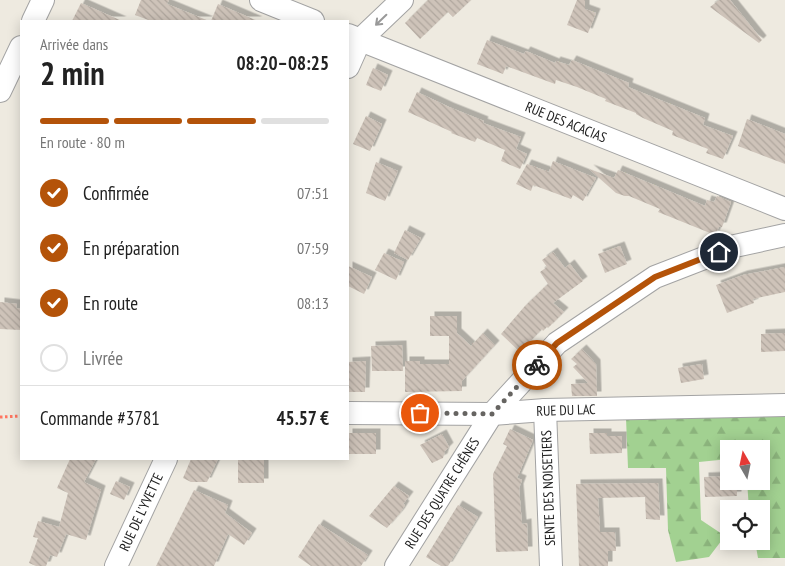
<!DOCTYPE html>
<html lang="fr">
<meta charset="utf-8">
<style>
:root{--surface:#fff;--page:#f2f2f2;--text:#222;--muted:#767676;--line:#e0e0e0;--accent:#b45309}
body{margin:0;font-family:"PT Sans Narrow",sans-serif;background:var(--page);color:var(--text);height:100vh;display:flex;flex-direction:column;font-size:19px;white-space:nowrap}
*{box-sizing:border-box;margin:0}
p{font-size:16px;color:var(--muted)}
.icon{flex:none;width:28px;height:28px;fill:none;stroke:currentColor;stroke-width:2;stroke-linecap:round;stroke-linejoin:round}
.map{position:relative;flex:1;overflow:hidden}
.drawer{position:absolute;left:20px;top:20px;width:329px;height:440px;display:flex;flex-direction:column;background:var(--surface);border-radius:0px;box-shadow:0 2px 12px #0003}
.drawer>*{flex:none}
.needle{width:32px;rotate:351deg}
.tools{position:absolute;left:720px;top:440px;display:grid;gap:10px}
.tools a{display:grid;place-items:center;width:50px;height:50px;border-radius:0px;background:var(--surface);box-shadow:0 2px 12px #0003;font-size:25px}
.pin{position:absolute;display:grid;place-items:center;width:42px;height:42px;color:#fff;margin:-21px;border:2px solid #fff;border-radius:50%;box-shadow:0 1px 5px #0007}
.courier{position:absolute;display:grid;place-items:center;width:50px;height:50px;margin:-25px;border:4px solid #b45309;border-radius:50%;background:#fff;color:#222;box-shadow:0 1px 6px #0007}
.head em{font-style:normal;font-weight:800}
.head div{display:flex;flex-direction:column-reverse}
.head{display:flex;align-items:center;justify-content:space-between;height:85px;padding:0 20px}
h1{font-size:32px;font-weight:800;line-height:38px}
.bar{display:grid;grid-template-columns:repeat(4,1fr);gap:8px 5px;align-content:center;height:60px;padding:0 20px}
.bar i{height:6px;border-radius:4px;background:var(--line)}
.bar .active{background:var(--accent)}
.bar p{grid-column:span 4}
.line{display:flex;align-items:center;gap:12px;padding:0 20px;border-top:1px solid var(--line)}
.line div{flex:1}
ol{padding:0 20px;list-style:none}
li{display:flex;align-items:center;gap:15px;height:55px}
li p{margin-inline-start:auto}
li .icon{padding:5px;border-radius:50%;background:var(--accent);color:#fff;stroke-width:4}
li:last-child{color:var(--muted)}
li i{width:28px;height:28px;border:2px solid var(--line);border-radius:50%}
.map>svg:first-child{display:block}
</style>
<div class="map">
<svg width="785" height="566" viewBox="0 0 785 566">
<defs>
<pattern id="forest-firs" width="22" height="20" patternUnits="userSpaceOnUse" patternTransform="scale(1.25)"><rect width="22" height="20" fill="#a2d191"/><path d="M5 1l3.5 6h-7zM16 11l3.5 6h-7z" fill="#8bb37c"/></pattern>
<pattern id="building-back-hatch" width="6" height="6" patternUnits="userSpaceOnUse" patternTransform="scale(1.25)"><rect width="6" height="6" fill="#cec3b9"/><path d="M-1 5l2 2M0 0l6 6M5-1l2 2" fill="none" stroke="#b0a79e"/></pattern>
<filter id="shadow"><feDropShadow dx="4.5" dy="-4.5" stdDeviation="0" flood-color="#0004"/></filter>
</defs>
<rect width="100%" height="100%" fill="#eeeae0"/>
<polygon fill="url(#forest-firs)" points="785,415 785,558 758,558 755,541 761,541 761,509 749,509 747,481 761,481 761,449 729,449 729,459 699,462 701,520 725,536 709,557 676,562 668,530 666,468 628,468 626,418"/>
<g fill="url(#building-back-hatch)" filter="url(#shadow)">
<polygon points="141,0 169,0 167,4 209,21 151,21 135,15"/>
<polygon points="428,0 471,0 453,17 448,12 420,39 405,23"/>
<polygon points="577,0 585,0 585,9 596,13 588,33 567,25"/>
<polygon points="719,0 730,0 762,40 759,43 710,7"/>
<polygon points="81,3 122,21 72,21"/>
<polygon points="218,4 258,21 211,21"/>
<polygon points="487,40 524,54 526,51 555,63 556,61 569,65 572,60 629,83 628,87 705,118 703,125 733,136 723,159 706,153 708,149 672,135 673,131 643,118 636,114 636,113 605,101 606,99 577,87 556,80 555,84 506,66 503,74 477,64"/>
<polygon points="373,68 388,75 381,91 366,85"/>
<polygon points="417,92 449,107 484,121 483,123 521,137 516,149 527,154 520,169 501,161 505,150 477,138 475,142 451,133 452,132 408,112"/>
<polygon points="366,116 382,124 370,151 353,144"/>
<polygon points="747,119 785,134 785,164 738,146"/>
<polygon points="553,161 596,178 583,201 573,195 571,199 533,185 531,191 516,184 527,164 549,172"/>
<polygon points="376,162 398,171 385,201 366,193"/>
<polygon points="589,169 614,178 618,170 705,206 707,200 714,202 717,196 731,202 722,227 719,227 715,235 658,212 660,209 629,196 625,196 616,193"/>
<polygon points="405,230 421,238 408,260 394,253"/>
<polygon points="620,246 627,264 605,273 598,254"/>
<polygon points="553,252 565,268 570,264 583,281 553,303 564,312 548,328 547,327 543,331 542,329 520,352 501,334 525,306 548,284 540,272 547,267 542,260"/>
<polygon points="384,253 404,262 396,280 375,270"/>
<polygon points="348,266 372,277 364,294 348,286"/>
<polygon points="785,267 785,292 753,299 754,303 727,313 716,285 743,275"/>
<polygon points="0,302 17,304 16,308 21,309 21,330 0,329"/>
<polygon points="430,316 457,316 457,333 471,346 483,333 495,345 462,381 462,391 405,392 405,361 420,361 420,364 449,364 449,336 430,336"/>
<polygon points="785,333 785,351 761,352 761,334"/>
<polygon points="402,345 403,371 372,371 371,346"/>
<polygon points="582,349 596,364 597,396 572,396 571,384 588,383 573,367 577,364 571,359"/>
<polygon points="366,361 365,392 348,392 348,362"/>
<polygon points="702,364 704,379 681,383 678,368"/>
<polygon points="510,429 533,440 517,478 522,480 519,488 522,524 527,523 528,551 496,552 493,474 507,446 503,444"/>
<rect x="348" y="433" width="28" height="21"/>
<polygon points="589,433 607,433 607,436 622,436 622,453 590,454"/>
<polygon points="442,434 449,447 445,451 443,458 432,463 420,445"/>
<polygon points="70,459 96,459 84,482 101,490 86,540 66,534 57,557 50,555 46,566 36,566 29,563 38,538 33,537 38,521 59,527 68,493 57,488"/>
<polygon points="191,459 218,459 207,482 191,482 183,478"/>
<rect x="238" y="459" width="26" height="24"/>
<polygon points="729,476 729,481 737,481 737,496 705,497 704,477"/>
<polygon points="116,481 130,487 124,500 110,494"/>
<polygon points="658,483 660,520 646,519 645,497 598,498 600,532 615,532 616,551 608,551 608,566 579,566 576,484"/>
<polygon points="394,486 409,496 403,504 405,505 400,513 387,528 369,516"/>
<polygon points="194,490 228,505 225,513 252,533 244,545 228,534 214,566 156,566"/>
<polygon points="458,505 478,517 448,566 441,566 426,557"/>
<polygon points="319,524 368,555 361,566 311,566 298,557"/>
</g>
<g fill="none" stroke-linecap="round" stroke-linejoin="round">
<defs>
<g id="minor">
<polyline points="261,0 313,21"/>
<polyline points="33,21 43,0"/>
<polyline points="348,35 785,209"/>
<polyline points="348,67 360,40 402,0"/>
<polyline points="0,91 21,47"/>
<polyline points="545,410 551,566"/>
<polyline points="348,413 492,414 545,410 785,405"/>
<polyline points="116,566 166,459"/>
<polyline points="396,566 492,414 557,343 655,277 735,246 785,235"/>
</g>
</defs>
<use href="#minor" stroke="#a3a3a3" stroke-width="24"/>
<polyline stroke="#ff7560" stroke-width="3" stroke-dasharray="2.5 2.5" stroke-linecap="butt" points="0,417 21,416"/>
<use href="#minor" stroke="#fff" stroke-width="22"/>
</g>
<defs><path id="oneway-shaft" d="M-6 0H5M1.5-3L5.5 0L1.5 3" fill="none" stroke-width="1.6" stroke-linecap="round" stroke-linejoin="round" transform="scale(1.25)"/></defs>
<use stroke="#999" href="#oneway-shaft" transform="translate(381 20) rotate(136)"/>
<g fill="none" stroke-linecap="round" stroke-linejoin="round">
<polyline stroke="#666461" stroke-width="5" stroke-dasharray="0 9" points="420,413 492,414 537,365"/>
<polyline stroke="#b45309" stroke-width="6" points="537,365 557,343 655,277 719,252"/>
</g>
<g text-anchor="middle" stroke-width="4.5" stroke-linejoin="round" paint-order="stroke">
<g font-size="14" fill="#1c1c1c" stroke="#fff">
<text transform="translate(566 122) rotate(22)" y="5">RUE DES ACACIAS</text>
<text transform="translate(566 410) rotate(-2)" y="5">RUE DU LAC</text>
<text transform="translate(548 488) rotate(-92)" y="5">SENTE DES NOISETIERS</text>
<text transform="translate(442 493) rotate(-58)" y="5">RUE DES QUATRE CHÊNES</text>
<text transform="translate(141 512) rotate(-65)" y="5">RUE DE L'YVETTE</text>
</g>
</g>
</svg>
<div class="tools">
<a><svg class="needle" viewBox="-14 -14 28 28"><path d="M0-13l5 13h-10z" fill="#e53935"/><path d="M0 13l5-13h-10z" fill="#767676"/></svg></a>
<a><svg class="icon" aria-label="locate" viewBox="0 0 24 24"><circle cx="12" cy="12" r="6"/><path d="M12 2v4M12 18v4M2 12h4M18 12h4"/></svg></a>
</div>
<div class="pin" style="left:420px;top:413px;background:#ea580c"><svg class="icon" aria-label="bag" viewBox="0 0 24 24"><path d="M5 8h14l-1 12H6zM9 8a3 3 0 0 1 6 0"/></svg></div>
<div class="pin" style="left:719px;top:252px;background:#1f2937"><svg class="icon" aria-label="home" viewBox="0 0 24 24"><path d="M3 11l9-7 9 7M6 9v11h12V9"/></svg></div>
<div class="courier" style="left:537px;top:365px"><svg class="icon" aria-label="bike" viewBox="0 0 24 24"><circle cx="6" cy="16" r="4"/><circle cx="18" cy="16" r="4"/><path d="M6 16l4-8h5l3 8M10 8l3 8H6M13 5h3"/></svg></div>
<section class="drawer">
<div class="head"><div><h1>2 min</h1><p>Arrivée dans</p></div><em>08:20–08:25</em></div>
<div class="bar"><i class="active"></i><i class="active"></i><i class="active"></i><i></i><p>En route · 80 m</p></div>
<ol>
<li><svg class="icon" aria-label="check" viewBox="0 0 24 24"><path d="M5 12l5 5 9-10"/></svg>Confirmée<p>07:51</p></li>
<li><svg class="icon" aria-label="check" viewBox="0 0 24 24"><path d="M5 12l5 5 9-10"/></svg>En préparation<p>07:59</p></li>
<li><svg class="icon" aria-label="check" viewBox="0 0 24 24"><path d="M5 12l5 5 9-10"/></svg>En route<p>08:13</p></li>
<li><i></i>Livrée</li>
</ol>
<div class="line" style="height:65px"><div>Commande #3781</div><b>45.57 €</b></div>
</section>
</div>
